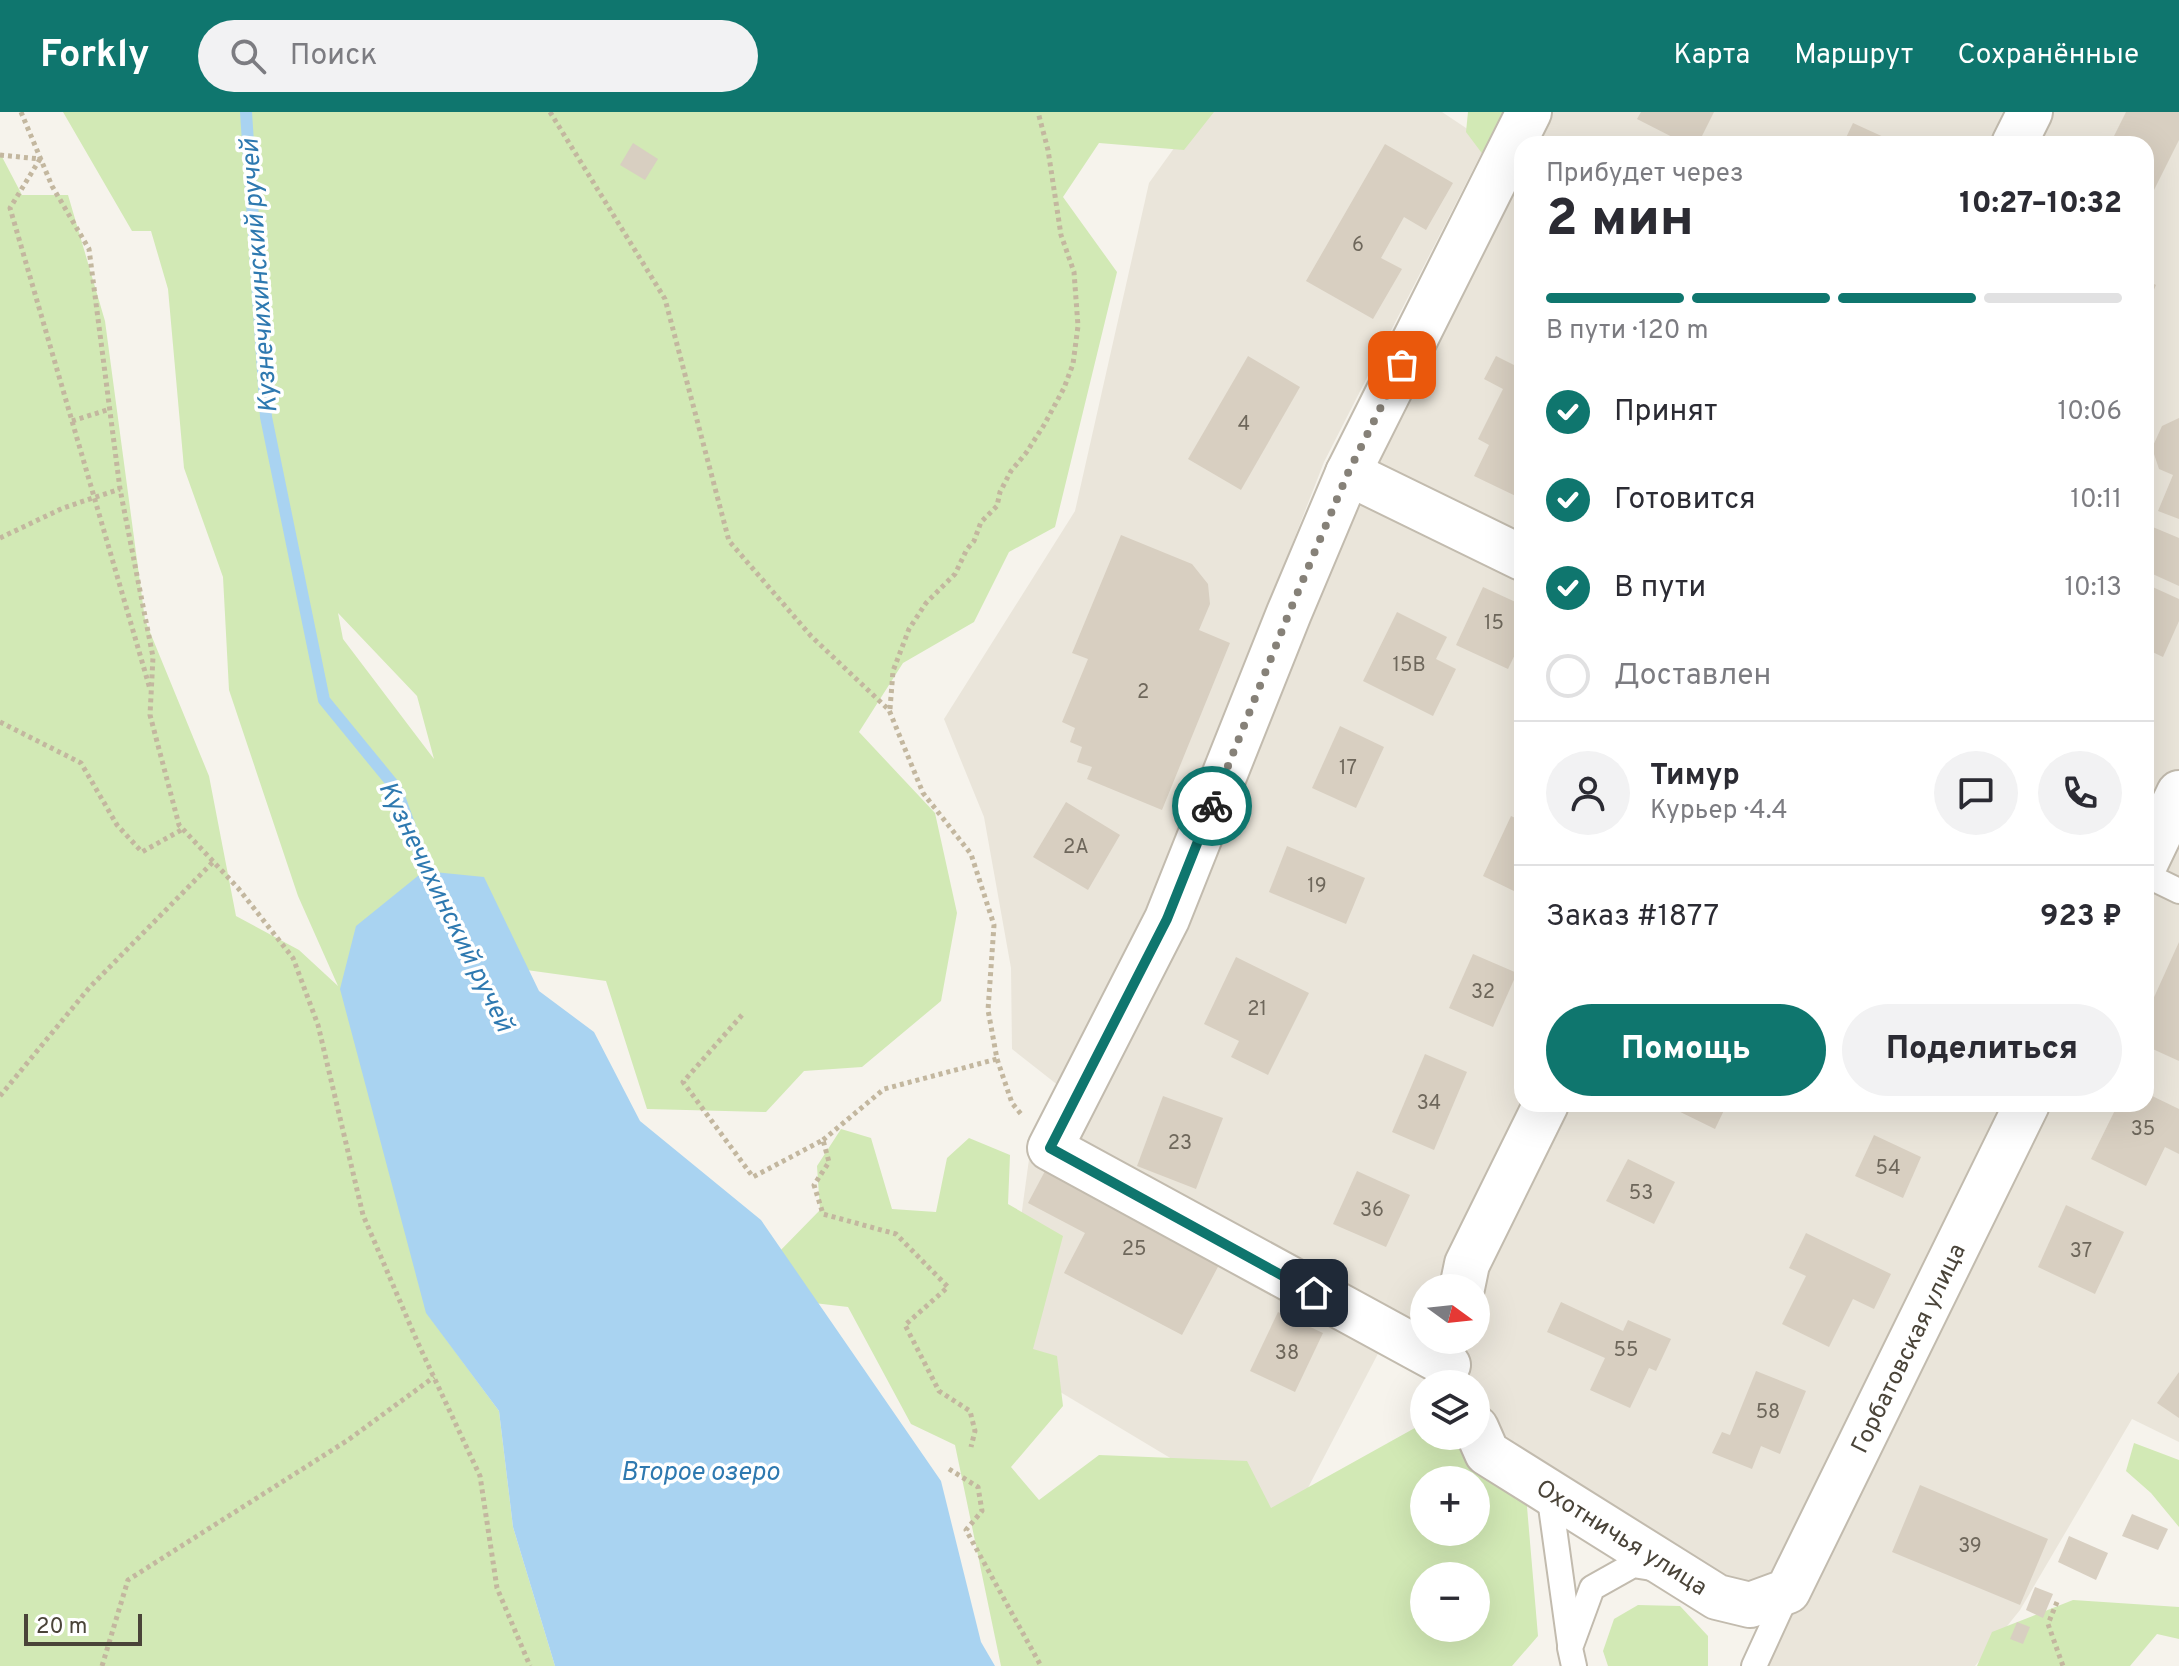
<!DOCTYPE html>
<html lang="ru">
<meta charset="utf-8">
<style>
:root{--surface:#fff;--page:#f2f2f3;--text:#2b2b33;--muted:#7c7c81;--line:#e1e1e2;--accent:#0f766e}
body{margin:0;font-family:Overpass,sans-serif;background:var(--page);color:var(--text);height:100vh;display:flex;flex-direction:column;font-size:30px;white-space:nowrap}
*{box-sizing:border-box;margin:0}
p{font-size:26px;color:var(--muted)}
.icon{flex:none;width:44px;height:44px;fill:none;stroke:currentColor;stroke-width:2;stroke-linecap:round;stroke-linejoin:round}
.map{position:relative;flex:1;overflow:hidden}
.drawer{position:absolute;left:1514px;top:24px;width:640px;height:976px;display:flex;flex-direction:column;background:var(--surface);border-radius:24px;box-shadow:0 8px 32px #0002}
.drawer>*{flex:none}
.needle{width:52px;rotate:105deg}
.fabs{position:absolute;left:1410px;top:1162px;display:grid;gap:16px}
.fabs a{display:grid;place-items:center;width:80px;height:80px;border-radius:50%;background:var(--surface);box-shadow:0 8px 32px #0002;font-size:40px}
.scale{position:absolute;left:24px;bottom:20px;width:118px;box-sizing:border-box;padding-left:8px;border:4px solid #4a4439;border-top:0;font-size:22px;line-height:28px;white-space:nowrap;color:#4a4439;-webkit-text-stroke:6px #fff;paint-order:stroke}
.pin{position:absolute;display:grid;place-items:center;width:68px;height:68px;color:#fff;margin:-34px;border-radius:16px;box-shadow:0 4px 12px #0006}
.courier{position:absolute;display:grid;place-items:center;width:80px;height:80px;margin:-40px;border:6px solid #0f766e;border-radius:50%;background:#fff;color:#222;box-shadow:0 2px 10px #0007}
.summary em{font-style:normal;font-weight:800}
.summary div{display:flex;flex-direction:column-reverse}
.summary{display:flex;align-items:center;justify-content:space-between;height:136px;padding:0 32px}
h1{font-size:52px;font-weight:800;line-height:60px}
.bar{display:grid;grid-template-columns:repeat(4,1fr);gap:12px 8px;align-content:center;height:96px;padding:0 32px}
.bar i{height:10px;border-radius:6px;background:var(--line)}
.bar .active{background:var(--accent)}
.bar p{grid-column:span 4}
.line{display:flex;align-items:center;gap:20px;padding:0 32px;border-top:2px solid var(--line)}
.line div{flex:1}
.round{display:grid;place-items:center;flex:none;width:84px;height:84px;border-radius:42px;background:var(--page)}
ol{padding:0 32px;list-style:none}
li{display:flex;align-items:center;gap:24px;height:88px}
li p{margin-inline-start:auto}
li .icon{padding:8px;border-radius:50%;background:var(--accent);color:#fff;stroke-width:4}
li:last-child{color:var(--muted)}
li i{width:44px;height:44px;border:4px solid var(--line);border-radius:50%}
.action{display:flex;gap:16px;margin-top:auto;padding:16px 32px}
.action a{flex:1;height:92px;border-radius:48px;background:var(--accent);color:#fff;font-size:32px;font-weight:800;line-height:92px;text-align:center}
.action a+a{background:var(--page);color:var(--text)}
header{display:flex;align-items:center;gap:48px;box-sizing:border-box;height:112px;padding:0 40px;background:var(--accent);color:#fff}
header strong{font-size:38px}
nav{display:flex;gap:44px;margin-inline-start:auto;font-size:28px}
.search{width:560px;height:72px;background:var(--page);display:flex;align-items:center;gap:20px;box-sizing:border-box;padding:0 28px;border-radius:44px;color:var(--muted);font-size:30px}
.map>svg:first-child{display:block}
</style>
<header>
<strong>Forkly</strong>
<div class="search"><svg class="icon" aria-label="search" viewBox="0 0 24 24"><circle cx="10" cy="10" r="6"/><path d="M15 15l6 6"/></svg>Поиск</div>
<nav><a>Карта</a><a>Маршрут</a><a>Сохранённые</a></nav>
</header>
<div class="map">
<svg width="2179" height="1554" viewBox="0 0 2179 1554">
<rect width="100%" height="100%" fill="#f6f3ec"/>
<g fill="#eae5da" fill-rule="evenodd">
<polygon points="1200,0 1442,0 1487,30 1324,350 1172,742 1059,974 1012,937 1011,856 984,705 944,607 1075,399 1149,71"/>
<path d="M1529,0H2179V1330L2132,1307L2020,1498L1975,1554H1754L1787,1480L1750,1493L1476,1316V1272H1456L1050,1036ZM1522,32H2146V992H1522ZM1424,1176H1476V1228H1424Z"/>
<polygon points="1030,1040 1382,1234 1287,1416 1002,1245"/>
</g>
<g fill="#d2e9b5" fill-rule="evenodd">
<path d="M63,0H1214L1184,38L1099,31L1063,85L1117,160L1055,415L1009,440L974,510L903,551L859,620L935,701L957,801L941,889L862,955L804,959L766,1000L647,997L606,869L512,856L426,1200L499,1299L513,1415L555,1554H0V41L22,83H68L105,209L145,508L209,664L236,804L299,838L338,874L298,784L229,578L223,465L184,356L168,177L151,119H132ZM338,501L417,584L434,647L343,527Z"/>
<polygon points="1468,0 1525,0 1487,48 1466,20"/>
<path d="M841,1017L871,1026L892,1097L936,1100L947,1046L969,1026L1010,1043L1008,1092L1063,1124L1033,1237L1057,1244L1063,1294L1011,1355L1039,1388L1099,1343L1247,1349L1271,1396L1422,1312L1424,1324H1440L1526,1383L1538,1524L1512,1554H1001L955,1333L911,1312L848,1195L797,1189L774,1145L820,1098L817,1054ZM1424,1368H1476V1420H1424ZM1424,1464H1476V1516H1424Z"/>
<polygon points="2134,1331 2179,1348 2179,1415 2151,1381 2126,1359"/>
<polygon points="2073,1488 2179,1495 2179,1527 2157,1522 2130,1554 1977,1554 1992,1520"/>
<polygon points="1638,1493 1680,1494 1708,1524 1708,1554 1608,1554 1603,1539 1614,1507"/>
</g>
<polygon fill="#a9d3f1" points="424,759 484,765 539,879 594,920 640,1009 761,1108 941,1369 981,1530 995,1554 555,1554 513,1415 499,1299 426,1201 340,877 356,814"/>
<g fill="none" stroke-linecap="round" stroke-linejoin="round">
<polyline stroke="#a9d3f1" stroke-width="12" points="246,0 266,305 324,588 396,676 430,770"/>
</g>
<g fill="#d8cfc1">
<polygon points="1641,0 1714,0 1698,32 1686,32 1637,7"/>
<polygon points="2126,0 2179,0 2179,28 2146,94 2146,32 2110,32"/>
<polygon points="1853,11 1899,32 1843,32"/>
<polygon points="633,31 658,47 645,68 620,53"/>
<polygon points="1385,32 1453,71 1426,118 1404,105 1381,146 1402,157 1373,207 1306,169"/>
<polygon points="2146,168 2156,173 2146,196"/>
<polygon points="1248,244 1300,275 1241,378 1188,347"/>
<polygon points="1496,244 1522,257 1522,387 1474,364 1489,333 1478,327 1503,277 1484,267"/>
<polygon points="2179,306 2179,407 2158,399 2173,363 2159,357 2152,336 2162,314"/>
<polygon points="2148,413 2179,426 2179,474 2146,459 2146,418"/>
<polygon points="1121,423 1192,452 1208,472 1210,492 1199,518 1230,531 1162,698 1087,667 1092,655 1077,650 1082,635 1070,630 1075,616 1062,610 1088,547 1072,541"/>
<polygon points="2146,472 2179,487 2179,509 2163,545 2146,537"/>
<polygon points="1483,475 1522,493 1522,528 1508,557 1456,533"/>
<polygon points="1397,500 1447,525 1436,547 1456,557 1433,604 1363,569"/>
<polygon points="1340,614 1384,635 1356,696 1312,676"/>
<polygon points="1066,690 1120,723 1088,778 1033,745"/>
<polygon points="1511,704 1522,709 1522,767 1516,780 1483,764"/>
<polygon points="1287,734 1365,766 1346,812 1269,780"/>
<polygon points="2179,830 2179,949 2146,934 2146,903"/>
<polygon points="1473,842 1517,861 1493,915 1449,896"/>
<polygon points="1236,845 1309,881 1268,963 1231,945 1239,929 1204,912"/>
<polygon points="1425,942 1467,960 1434,1038 1392,1020"/>
<polygon points="2146,981 2179,997 2179,1042 2165,1035 2146,1074 2091,1047 2118,992 2146,992"/>
<polygon points="1163,984 1223,1006 1196,1077 1137,1054"/>
<polygon points="1664,992 1727,992 1715,1017"/>
<polygon points="1874,1023 1921,1045 1903,1086 1855,1064"/>
<polygon points="1628,1047 1675,1070 1654,1112 1606,1089"/>
<polygon points="1045,1059 1220,1151 1182,1223 1064,1161 1085,1121 1028,1091"/>
<polygon points="1357,1059 1410,1083 1386,1135 1333,1112"/>
<polygon points="2066,1093 2124,1120 2095,1182 2038,1155"/>
<polygon points="1806,1121 1891,1162 1874,1197 1853,1187 1829,1235 1782,1212 1806,1164 1789,1156"/>
<polygon points="1561,1190 1623,1219 1628,1208 1671,1227 1656,1259 1649,1256 1630,1296 1590,1278 1605,1246 1547,1220"/>
<polygon points="1278,1200 1323,1221 1295,1280 1250,1259"/>
<polygon points="1756,1259 1806,1279 1780,1342 1761,1334 1752,1357 1712,1341 1722,1320 1730,1323"/>
<polygon points="2179,1260 2179,1306 2157,1291"/>
<polygon points="1920,1373 2048,1427 2020,1493 1892,1440"/>
<polygon points="2132,1402 2168,1417 2158,1438 2122,1424"/>
<polygon points="2069,1424 2108,1441 2096,1468 2058,1450"/>
<polygon points="2035,1475 2053,1482 2043,1506 2026,1498"/>
<polygon points="2017,1510 2030,1515 2023,1532 2010,1527"/>
</g>
<g fill="none" stroke-linecap="round" stroke-linejoin="round">
<defs>
<g id="lane">
<polyline points="2146,763 2179,779"/>
<polyline points="1549,1380 1570,1532"/>
<polyline points="1574,1554 1570,1536 1592,1476 1633,1453 1658,1457"/>
<polyline points="1754,1554 1788,1480"/>
</g>
<g id="street">
<polyline points="2014,32 2030,0"/>
<polyline points="1348,361 1522,446"/>
<polyline points="2146,750 2179,681"/>
<polyline points="1462,1176 1467,1152 1546,992"/>
<polyline points="1448,1253 1050,1036 1167,807 1289,501 1348,361 1529,0"/>
<polyline points="1476,1316 1487,1341 1717,1485 1750,1493 1788,1479 2027,992"/>
</g>
</defs>
<use href="#lane" stroke="#c2bbae" stroke-width="28"/>
<use href="#street" stroke="#c2bbae" stroke-width="48"/>
<g stroke="#c3b79f" stroke-width="5" stroke-dasharray="4 4" stroke-linecap="butt">
<polyline points="21,0 52,74 89,137 120,377 153,545 150,603 179,713 238,776 293,846 318,913 363,1103 417,1229 480,1364 497,1476 530,1554"/>
<polyline points="550,0 665,187 729,429 811,524 889,598 923,681 971,742 994,813 988,898 997,947 1012,991 1021,1002"/>
<polyline points="0,43 40,47 10,96 150,577"/>
<polyline points="72,309 110,297"/>
<polyline points="0,426 63,396 120,377"/>
<polyline points="890,597 893,559 909,517 926,491 955,462 967,437 974,429 981,410 997,394 1000,380 1011,359 1026,341 1044,313 1064,276 1073,252 1078,214 1074,160 1061,123 1048,38 1038,0"/>
<polyline points="0,610 81,651 117,713 142,740 183,717"/>
<polyline points="742,903 683,970 753,1065 823,1028 829,1050 814,1073 823,1102 896,1122 948,1175 905,1213 939,1279 970,1299 975,1319 971,1335"/>
<polyline points="0,984 89,876 213,750"/>
<polyline points="823,1028 884,977 997,947"/>
<polyline points="949,1357 978,1375 982,1399 966,1418 1041,1554"/>
<polyline points="2057,1490 2048,1512 2063,1554"/>
<polyline points="102,1554 128,1468 348,1328 434,1265"/>
</g>
<use href="#lane" stroke="#fff" stroke-width="24"/>
<use href="#street" stroke="#fff" stroke-width="44"/>
</g>
<g fill="none" stroke-linecap="round" stroke-linejoin="round">
<polyline stroke="#868178" stroke-width="8" stroke-dasharray="0 14.4" points="1212,694 1289,501 1348,361 1402,253"/>
<polyline stroke="#0f766e" stroke-width="10" points="1212,694 1167,807 1050,1036 1314,1181"/>
</g>
<g text-anchor="middle" stroke-width="7" stroke-linejoin="round" paint-order="stroke">
<g font-size="20" fill="#6e675b">
<text x="1358" y="139">6</text>
<text x="1244" y="318">4</text>
<text x="1494" y="517">15</text>
<text x="1409" y="559">15В</text>
<text x="1143" y="586">2</text>
<text x="1348" y="662">17</text>
<text x="1076" y="741">2А</text>
<text x="1317" y="780">19</text>
<text x="1483" y="886">32</text>
<text x="1257" y="903">21</text>
<text x="1429" y="997">34</text>
<text x="2143" y="1023">35</text>
<text x="1180" y="1037">23</text>
<text x="1888" y="1062">54</text>
<text x="1641" y="1087">53</text>
<text x="1372" y="1104">36</text>
<text x="1134" y="1143">25</text>
<text x="2081" y="1145">37</text>
<text x="1626" y="1244">55</text>
<text x="1287" y="1247">38</text>
<text x="1768" y="1306">58</text>
<text x="1970" y="1440">39</text>
</g>
<g font-size="24" fill="#4a4439" stroke="#fff">
<text transform="translate(1908 1236) rotate(-64)" y="8">Горбатовская улица</text>
<text transform="translate(1622 1425) rotate(32)" y="8">Охотничья улица</text>
</g>
<g font-size="26" font-style="italic" fill="#2e79b0" stroke="#fff">
<text transform="translate(258 164) rotate(-94)" y="9">Кузнечихинский ручей</text>
<text transform="translate(447 794) rotate(64)" y="9">Кузнечихинский ручей</text>
<text x="700" y="1368">Второе озеро</text>
</g>
</g>
</svg>
<div class="fabs">
<a><svg class="needle" viewBox="-14 -14 28 28"><path d="M0-13l5 13h-10z" fill="#e53935"/><path d="M0 13l5-13h-10z" fill="#7c7c81"/></svg></a>
<a><svg class="icon" aria-label="layers" viewBox="0 0 24 24"><path d="M12 4l9 5-9 5-9-5zM3 14l9 5 9-5"/></svg></a>
<a>+</a>
<a>−</a>
</div>
<div class="scale">20 m</div>
<div class="pin" style="left:1402px;top:253px;background:#ea580c"><svg class="icon" aria-label="bag" viewBox="0 0 24 24"><path d="M5 8h14l-1 12H6zM9 8a3 3 0 0 1 6 0"/></svg></div>
<div class="pin" style="left:1314px;top:1181px;background:#1f2937"><svg class="icon" aria-label="home" viewBox="0 0 24 24"><path d="M3 11l9-7 9 7M6 9v11h12V9"/></svg></div>
<div class="courier" style="left:1212px;top:694px"><svg class="icon" aria-label="bike" viewBox="0 0 24 24"><circle cx="6" cy="16" r="4"/><circle cx="18" cy="16" r="4"/><path d="M6 16l4-8h5l3 8M10 8l3 8H6M13 5h3"/></svg></div>
<section class="drawer">
<div class="summary"><div><h1>2 мин</h1><p>Прибудет через</p></div><em>10:27–10:32</em></div>
<div class="bar"><i class="active"></i><i class="active"></i><i class="active"></i><i></i><p>В пути · 120 m</p></div>
<ol>
<li><svg class="icon" aria-label="check" viewBox="0 0 24 24"><path d="M5 12l5 5 9-10"/></svg>Принят<p>10:06</p></li>
<li><svg class="icon" aria-label="check" viewBox="0 0 24 24"><path d="M5 12l5 5 9-10"/></svg>Готовится<p>10:11</p></li>
<li><svg class="icon" aria-label="check" viewBox="0 0 24 24"><path d="M5 12l5 5 9-10"/></svg>В пути<p>10:13</p></li>
<li><i></i>Доставлен</li>
</ol>
<div class="line" style="height:144px"><a class="round"><svg class="icon" aria-label="person" viewBox="0 0 24 24"><circle cx="12" cy="8" r="4"/><path d="M4 21q1-7 8-7t8 7"/></svg></a><div><b>Тимур</b><p>Курьер · 4.4</p></div><a class="round"><svg class="icon" aria-label="chat" viewBox="0 0 24 24"><path d="M4 5h16v11H9l-5 4z"/></svg></a><a class="round"><svg class="icon" aria-label="phone" viewBox="0 0 24 24"><path d="M5 4h4l2 5-3 2q2 4 5 5l2-3 5 2v4C11 20 4 13 5 4z"/></svg></a></div>
<div class="line" style="height:104px"><div>Заказ #1877</div><b>923 ₽</b></div>
<div class="action"><a>Помощь</a><a>Поделиться</a></div>
</section>
</div>
